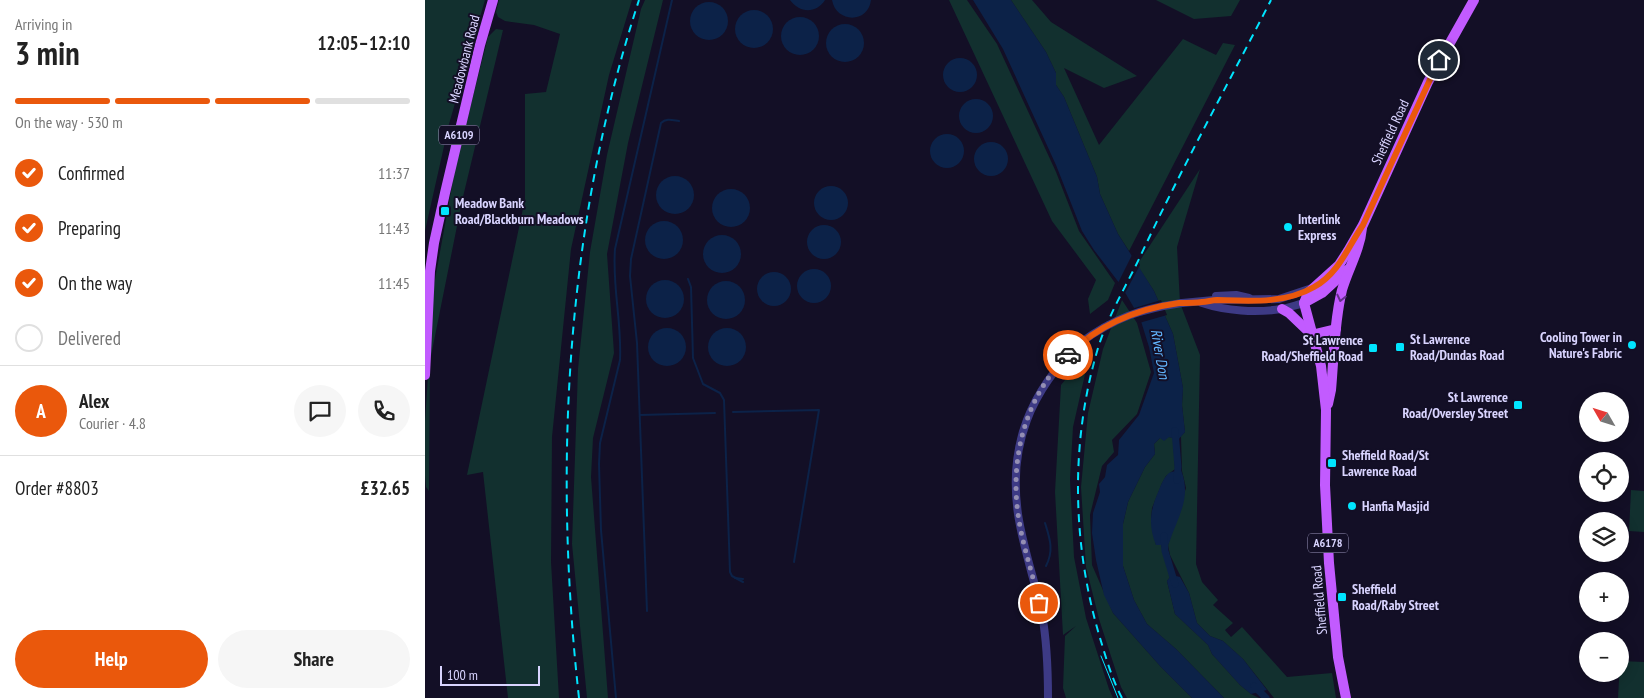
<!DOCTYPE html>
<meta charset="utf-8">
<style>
:root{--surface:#fff;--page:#f6f6f6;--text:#222;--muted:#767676;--line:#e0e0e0;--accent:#ea580c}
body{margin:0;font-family:"PT Sans Narrow",sans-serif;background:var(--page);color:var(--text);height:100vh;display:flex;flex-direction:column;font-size:19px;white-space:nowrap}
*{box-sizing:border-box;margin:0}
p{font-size:16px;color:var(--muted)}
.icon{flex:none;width:28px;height:28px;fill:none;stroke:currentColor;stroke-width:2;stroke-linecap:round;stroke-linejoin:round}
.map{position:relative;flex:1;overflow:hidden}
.drawer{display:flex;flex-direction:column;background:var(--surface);width:425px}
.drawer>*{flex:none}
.needle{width:32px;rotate:309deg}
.buttons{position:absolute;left:1154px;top:392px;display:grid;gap:10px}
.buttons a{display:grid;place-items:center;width:50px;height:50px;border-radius:50%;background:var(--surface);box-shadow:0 2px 12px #0003;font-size:25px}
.scale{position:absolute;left:15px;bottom:12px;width:100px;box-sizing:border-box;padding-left:5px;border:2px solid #d9d4ff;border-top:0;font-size:14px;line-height:18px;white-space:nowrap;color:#d9d4ff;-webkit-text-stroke:4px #130f26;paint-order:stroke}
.pin{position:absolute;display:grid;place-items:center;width:42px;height:42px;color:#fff;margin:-21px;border:2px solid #fff;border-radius:50%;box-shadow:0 1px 5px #0007}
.courier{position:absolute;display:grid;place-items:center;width:50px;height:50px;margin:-25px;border:4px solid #ea580c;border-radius:50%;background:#fff;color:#222;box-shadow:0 1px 6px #0007}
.summary em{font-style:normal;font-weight:600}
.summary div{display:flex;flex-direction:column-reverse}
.summary{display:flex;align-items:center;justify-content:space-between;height:85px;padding:0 15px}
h1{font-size:32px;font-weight:600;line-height:38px}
.bar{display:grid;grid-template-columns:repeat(4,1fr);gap:8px 5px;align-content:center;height:60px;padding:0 15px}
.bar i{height:6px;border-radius:4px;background:var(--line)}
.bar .active{background:var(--accent)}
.bar p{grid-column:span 4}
.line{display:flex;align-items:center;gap:12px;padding:0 15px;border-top:1px solid var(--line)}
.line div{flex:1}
.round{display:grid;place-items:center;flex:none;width:52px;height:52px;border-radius:26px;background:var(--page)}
ol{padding:0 15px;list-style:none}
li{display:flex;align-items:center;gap:15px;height:55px}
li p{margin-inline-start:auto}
li .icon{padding:5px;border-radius:50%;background:var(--accent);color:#fff;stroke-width:4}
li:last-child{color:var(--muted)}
li i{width:28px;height:28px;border:2px solid var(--line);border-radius:50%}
.cta{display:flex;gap:10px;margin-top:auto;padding:10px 15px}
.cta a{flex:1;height:58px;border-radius:30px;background:var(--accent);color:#fff;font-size:20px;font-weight:600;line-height:58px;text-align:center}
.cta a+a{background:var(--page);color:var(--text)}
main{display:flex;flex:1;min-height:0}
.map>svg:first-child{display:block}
</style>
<main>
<section class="drawer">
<div class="summary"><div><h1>3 min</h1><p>Arriving in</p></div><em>12:05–12:10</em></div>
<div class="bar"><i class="active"></i><i class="active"></i><i class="active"></i><i></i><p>On the way · 530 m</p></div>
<ol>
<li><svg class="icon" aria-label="check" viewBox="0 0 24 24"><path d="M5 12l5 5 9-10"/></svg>Confirmed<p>11:37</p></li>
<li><svg class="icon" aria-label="check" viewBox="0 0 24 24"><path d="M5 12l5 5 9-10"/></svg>Preparing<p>11:43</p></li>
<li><svg class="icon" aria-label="check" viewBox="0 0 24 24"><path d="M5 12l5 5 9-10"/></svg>On the way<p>11:45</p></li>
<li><i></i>Delivered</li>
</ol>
<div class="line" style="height:90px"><b class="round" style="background:var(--accent);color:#fff">A</b><div><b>Alex</b><p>Courier · 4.8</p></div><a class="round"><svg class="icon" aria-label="chat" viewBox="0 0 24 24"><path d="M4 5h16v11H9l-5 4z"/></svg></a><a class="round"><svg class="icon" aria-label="phone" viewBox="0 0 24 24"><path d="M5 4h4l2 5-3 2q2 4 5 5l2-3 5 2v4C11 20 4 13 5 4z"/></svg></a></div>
<div class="line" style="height:65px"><div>Order #8803</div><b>£32.65</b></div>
<div class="cta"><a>Help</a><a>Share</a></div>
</section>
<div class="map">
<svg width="1219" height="698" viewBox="0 0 1219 698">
<rect width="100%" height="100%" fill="#130f26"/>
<g fill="#12302f">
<polygon points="0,0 60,0 24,124 0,231"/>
<polygon points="74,0 207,0 184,75 146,249 127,437 126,562 134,698 83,698 58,472 42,475 100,199 100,94 121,92 135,34 109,25 80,21 73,17 71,12"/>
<polygon points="220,0 238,0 203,143 182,254 189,353 168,438 166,477 183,698 162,698 147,544 153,369 165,252 182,155 216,9"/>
<polygon points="524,0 542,0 572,44 631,172 654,231 690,283 683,300 665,314 663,299 671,280 627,221"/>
<polygon points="586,0 607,0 626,22 712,76 679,88 639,68 674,145 758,39 791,55 798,43 810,45 704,251 693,234 675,194 672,177 639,97 631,85 631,73 621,52"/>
<polygon points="731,0 815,0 806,16 769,19"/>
<polygon points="71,29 78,30 37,201 5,361 4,491 1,487 0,476 0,421 9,285 31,164 63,37"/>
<polygon points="775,169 752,247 755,303 775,355 771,564 777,582 793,600 788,605 808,623 800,630 806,637 817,627 862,677 907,673 911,698 849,698 818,659 798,641 785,636 772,623 764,593 745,555 743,545 761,488 757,471 756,436 760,432 757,405 758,388 748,334 729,291 712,265"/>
<polygon points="697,300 712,323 726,372 712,414 687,440 689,452 677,466 665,515 667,565 688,613 736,667 767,698 702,698 696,687 674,619 661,567 656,487 663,413 678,349"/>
<polygon points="666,348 648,427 645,479 649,557 661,618 684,689 688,698 641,698 638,688 640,636 651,626 638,635 630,492 636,385"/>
<polygon points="744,437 748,438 750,469 741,476 737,483 727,508 726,519 731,545 736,545 745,577 742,581 750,614 783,645 787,654 815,685 826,694 834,698 799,698 751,649 722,624 709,600 698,566 698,524 703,502 720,467 730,454 729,444 735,438"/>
<polygon points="1206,490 1219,491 1219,532 1204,531"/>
<polygon points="1195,661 1219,662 1219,698 1193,698"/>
</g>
<g fill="#0c2248">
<path d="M365,0H400C391,14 374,13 365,0Z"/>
<path d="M407,0H446C443,24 411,23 407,0Z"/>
<polygon points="548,0 586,0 621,52 631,73 631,85 639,97 672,177 675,194 693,234 729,291 748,334 758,388 757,405 760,432 753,440 744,437 739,441 735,438 729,444 730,454 720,467 703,502 698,524 698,566 709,600 722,624 751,649 799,698 767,698 736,667 688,613 679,595 671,560 667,533 668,513 675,492 674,484 680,477 682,465 693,455 694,440 714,415 729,373 724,347 715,318 695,284 669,250 657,231 631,165 578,49"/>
<circle cx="284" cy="21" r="19"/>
<circle cx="329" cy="29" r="19"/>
<circle cx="375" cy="36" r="19"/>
<circle cx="420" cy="43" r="19"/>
<circle cx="535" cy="75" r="17"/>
<circle cx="551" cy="116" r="17"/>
<circle cx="522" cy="151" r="17"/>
<circle cx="566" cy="159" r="17"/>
<circle cx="250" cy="195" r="19"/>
<circle cx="406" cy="203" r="17"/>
<circle cx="306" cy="208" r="19"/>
<circle cx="239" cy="240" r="19"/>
<circle cx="399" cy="242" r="17"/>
<circle cx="297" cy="254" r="19"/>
<circle cx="389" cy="286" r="17"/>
<circle cx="349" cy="289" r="17"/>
<circle cx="240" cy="299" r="19"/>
<circle cx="301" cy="300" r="19"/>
<circle cx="242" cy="347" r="19"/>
<circle cx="302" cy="347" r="19"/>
<path d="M756,470C767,498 753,516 744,543L743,545H731C723,525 725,510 734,490C736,485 739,477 744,473C748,471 752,471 756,470Z"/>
<polygon points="751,576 755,577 764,593 772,623 785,636 798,641 818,659 842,690 826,694 815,685 787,654 783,645 750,614 742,581 745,577"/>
</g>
<g fill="#130f26">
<polygon points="708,253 715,265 699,295 692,285"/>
<polygon points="736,300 742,315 714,323 706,309"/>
</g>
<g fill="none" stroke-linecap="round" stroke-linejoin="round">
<g stroke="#0c2248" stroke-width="2">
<polyline points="263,279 266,287 268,358 278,384 295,393 299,400 305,572 307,576 318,582"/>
<polyline points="308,412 394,410 369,562"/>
<polyline points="215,415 290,413"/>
<path d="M620,523C625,539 629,550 621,566"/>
<polyline points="310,578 318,579"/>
<path d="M222,611L212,343L205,276L206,259L236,123C241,118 247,120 254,121"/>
<path d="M191,698L176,530L174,464L175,443L195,360C197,323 187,286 190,249L247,0"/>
</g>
<g stroke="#0c2248" stroke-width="7">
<polyline points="750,431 753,467 752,480"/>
<polyline points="739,536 740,551 750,584"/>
<polyline points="829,686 841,698"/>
</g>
<g stroke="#3d3a85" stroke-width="8">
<polyline points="791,296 811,295 824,298"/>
<polyline points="757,303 789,300 854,299 887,288"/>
<path d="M777,303C801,311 831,313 856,309C863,308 871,305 879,303"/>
<path d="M623,698C623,670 622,642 617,614C610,581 598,548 593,514C583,444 606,391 655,343"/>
</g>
<g stroke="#c25bff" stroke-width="10">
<polyline points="879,303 897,293 922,270"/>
<polyline points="857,309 864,313 886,334"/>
<polyline points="886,335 911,329"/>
<polyline points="0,375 5,271 9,243 20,193 55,45 68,0"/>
<path d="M903,404L906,390C909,357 909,323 917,290C923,269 935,250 937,228"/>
<polyline points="921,698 913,657 904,563 900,485 901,410 896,366 879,303 883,293 914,265 923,251 938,225 1003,82 1049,0"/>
</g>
<polyline stroke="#00e5ff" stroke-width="1" points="676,656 693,698"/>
<g stroke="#00e5ff" stroke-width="2" stroke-dasharray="8 6" stroke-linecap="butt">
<path d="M154,698C128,465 141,224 214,0"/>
<path d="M697,698C687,679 681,658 675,638C647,544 645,442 673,348C683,316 700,288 714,259C755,171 802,86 846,0"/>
</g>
<path stroke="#3d3a85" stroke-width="8" d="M655,343C689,318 715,309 757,303"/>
</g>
<defs><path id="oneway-chevron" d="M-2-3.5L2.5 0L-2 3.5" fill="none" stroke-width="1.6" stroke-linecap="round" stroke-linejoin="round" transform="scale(1.25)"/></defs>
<use stroke="#623188" href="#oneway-chevron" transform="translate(916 298) rotate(103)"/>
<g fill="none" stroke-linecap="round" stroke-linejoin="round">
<path stroke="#948fb3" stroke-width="5" stroke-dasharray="0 9" d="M614,603C608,574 597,544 593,514C585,456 601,396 643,355"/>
<path stroke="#ea580c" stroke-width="6" d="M643,355C674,324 711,309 754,303C762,303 770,303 777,302C782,302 787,300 792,300C824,301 860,304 889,287C914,273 923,247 938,225L1014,60"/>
</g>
<g fill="#00e5ff" stroke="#130f26" stroke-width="2">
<rect x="15" y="206" width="10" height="10" rx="2.5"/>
<circle cx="863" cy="227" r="5"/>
<circle cx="1207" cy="345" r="5"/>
<rect x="970" y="342" width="10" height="10" rx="2.5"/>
<rect x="943" y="343" width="10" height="10" rx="2.5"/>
<rect x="1088" y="400" width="10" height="10" rx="2.5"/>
<rect x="902" y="458" width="10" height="10" rx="2.5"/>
<circle cx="927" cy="506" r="5"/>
<rect x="912" y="592" width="10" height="10" rx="2.5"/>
</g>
<g text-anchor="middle" stroke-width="4" stroke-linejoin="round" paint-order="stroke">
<g fill="#130f26" stroke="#9e99be" stroke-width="1">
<rect x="14" y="125.5" width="40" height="19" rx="4"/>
<rect x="883" y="533.5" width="40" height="19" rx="4"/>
</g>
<g font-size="12" font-weight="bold" fill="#d9d4ff">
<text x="34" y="139">A6109</text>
<text x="903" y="547">A6178</text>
</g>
<g font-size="14" fill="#d9d4ff" stroke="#130f26">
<text transform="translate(39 59) rotate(-76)" y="5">Meadowbank Road</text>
<text transform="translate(965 132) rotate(-65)" y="5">Sheffield Road</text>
<text transform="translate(894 600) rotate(-95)" y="5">Sheffield Road</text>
</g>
<g font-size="14" font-weight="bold" fill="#d9d4ff" stroke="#130f26" text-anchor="start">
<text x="30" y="208">Meadow Bank<tspan x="30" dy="16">Road/Blackburn Meadows</tspan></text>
<text x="873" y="224">Interlink<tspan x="873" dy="16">Express</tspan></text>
<text x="1197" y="342" text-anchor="end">Cooling Tower in<tspan x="1197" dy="16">Nature's Fabric</tspan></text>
<text x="985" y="344">St Lawrence<tspan x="985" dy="16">Road/Dundas Road</tspan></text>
<text x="938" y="345" text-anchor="end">St Lawrence<tspan x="938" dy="16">Road/Sheffield Road</tspan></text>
<text x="1083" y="402" text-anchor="end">St Lawrence<tspan x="1083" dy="16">Road/Oversley Street</tspan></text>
<text x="917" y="460">Sheffield Road/St<tspan x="917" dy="16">Lawrence Road</tspan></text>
<text x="937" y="511">Hanfia Masjid</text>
<text x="927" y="594">Sheffield<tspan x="927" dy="16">Road/Raby Street</tspan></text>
</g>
<g font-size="15" font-style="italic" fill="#62b6ff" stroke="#130f26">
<text transform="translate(735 354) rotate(80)" y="5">River Don</text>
</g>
</g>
</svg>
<div class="buttons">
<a><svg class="needle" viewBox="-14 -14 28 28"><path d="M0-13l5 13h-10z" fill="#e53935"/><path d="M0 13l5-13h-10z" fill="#767676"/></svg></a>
<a><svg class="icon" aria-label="locate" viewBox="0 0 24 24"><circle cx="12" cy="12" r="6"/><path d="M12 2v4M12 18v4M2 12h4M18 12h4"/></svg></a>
<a><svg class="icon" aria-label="layers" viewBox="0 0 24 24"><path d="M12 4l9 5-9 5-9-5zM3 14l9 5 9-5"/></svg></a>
<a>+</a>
<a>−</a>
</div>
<div class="scale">100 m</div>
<div class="pin" style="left:614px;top:603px;background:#ea580c"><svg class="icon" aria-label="bag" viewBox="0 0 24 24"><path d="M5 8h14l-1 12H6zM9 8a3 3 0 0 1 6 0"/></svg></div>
<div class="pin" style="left:1014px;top:60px;background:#1f2937"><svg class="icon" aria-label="home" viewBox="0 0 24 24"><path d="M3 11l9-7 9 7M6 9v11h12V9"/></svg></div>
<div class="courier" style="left:643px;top:355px"><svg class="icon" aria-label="car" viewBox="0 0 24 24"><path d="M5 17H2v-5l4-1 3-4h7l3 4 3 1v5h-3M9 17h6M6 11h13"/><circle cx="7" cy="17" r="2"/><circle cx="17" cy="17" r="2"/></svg></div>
</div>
</main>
